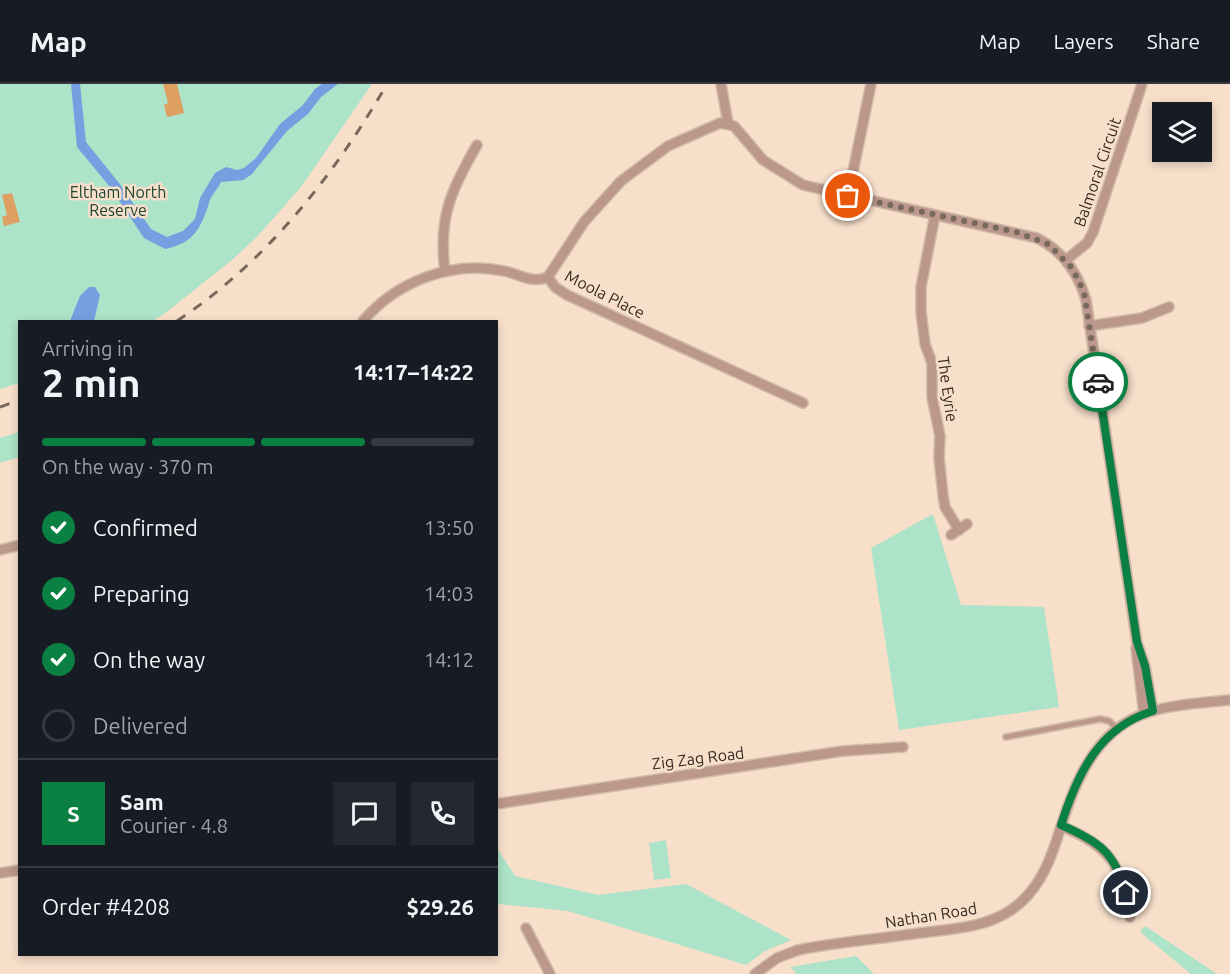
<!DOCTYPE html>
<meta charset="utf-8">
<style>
:root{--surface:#171b24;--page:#242831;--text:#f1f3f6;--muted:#9ea1a6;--line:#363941;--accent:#0b8043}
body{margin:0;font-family:Ubuntu,sans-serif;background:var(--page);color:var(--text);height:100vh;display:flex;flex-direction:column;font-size:22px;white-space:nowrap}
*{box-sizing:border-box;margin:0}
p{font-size:20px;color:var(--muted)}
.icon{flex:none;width:33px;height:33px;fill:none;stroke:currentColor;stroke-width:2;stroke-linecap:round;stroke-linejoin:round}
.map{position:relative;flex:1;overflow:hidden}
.drawer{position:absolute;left:18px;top:236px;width:480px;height:636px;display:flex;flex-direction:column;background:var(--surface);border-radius:0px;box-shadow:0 3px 9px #0003}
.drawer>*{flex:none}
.fabs{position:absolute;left:1152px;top:18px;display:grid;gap:12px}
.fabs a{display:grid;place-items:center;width:60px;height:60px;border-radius:0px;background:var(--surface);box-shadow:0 3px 9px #0003;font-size:30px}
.pin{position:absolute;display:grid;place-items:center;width:51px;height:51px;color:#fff;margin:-26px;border:3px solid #fff;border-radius:50%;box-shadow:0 2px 6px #0007}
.courier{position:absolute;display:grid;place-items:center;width:60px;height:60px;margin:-30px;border:4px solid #0b8043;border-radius:50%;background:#fff;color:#222;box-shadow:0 2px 8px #0007}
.overview em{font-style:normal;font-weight:700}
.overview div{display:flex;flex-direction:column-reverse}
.overview{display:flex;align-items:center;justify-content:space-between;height:102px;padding:0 24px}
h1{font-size:39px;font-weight:700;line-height:45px}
.bar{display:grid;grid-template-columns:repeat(4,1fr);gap:9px 6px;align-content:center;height:72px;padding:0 24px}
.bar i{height:8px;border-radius:4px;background:var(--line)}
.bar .current{background:var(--accent)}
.bar p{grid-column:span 4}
.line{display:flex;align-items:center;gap:15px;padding:0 24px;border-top:2px solid var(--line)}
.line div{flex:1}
.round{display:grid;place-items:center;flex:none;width:63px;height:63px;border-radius:0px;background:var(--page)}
ol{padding:0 24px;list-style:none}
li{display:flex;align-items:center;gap:18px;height:66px}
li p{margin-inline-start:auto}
li .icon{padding:6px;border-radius:50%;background:var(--accent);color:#fff;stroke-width:4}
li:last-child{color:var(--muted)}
li i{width:33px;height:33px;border:3px solid var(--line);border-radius:50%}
header{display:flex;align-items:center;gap:36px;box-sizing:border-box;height:84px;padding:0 30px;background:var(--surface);border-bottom:2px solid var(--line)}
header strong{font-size:28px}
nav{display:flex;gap:33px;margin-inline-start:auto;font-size:21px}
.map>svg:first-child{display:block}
</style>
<header>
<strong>Map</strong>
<nav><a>Map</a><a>Layers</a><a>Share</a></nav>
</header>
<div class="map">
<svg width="1230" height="890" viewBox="0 0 1230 890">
<rect width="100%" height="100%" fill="#f7dfca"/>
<g fill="#ade3c8">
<polygon points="0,0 372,0 301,103 257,153 232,176 164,230 152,237 20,237 19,299 0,305"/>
<polygon points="19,348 19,373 0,379 0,354"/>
<polygon points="933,430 961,521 1044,523 1059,623 899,646 871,464"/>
<polygon points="666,756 671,794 654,796 649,759"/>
<polygon points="497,764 515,792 598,811 686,800 791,856 765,867 746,881 568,827 498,820"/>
<polygon points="1145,842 1217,890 1191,890 1140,848"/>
<polygon points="856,872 874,890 797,890 790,883"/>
</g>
<g fill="#759fe0">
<path d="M71,0H80L86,58L119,99L151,145L167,153L183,147L195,135L200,114L215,89L226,83L237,86L244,84L256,74L280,40L303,21L315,5L322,0H338L321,13L308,30L287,47L252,90L243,96L221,98C218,105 211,111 209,119C201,143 195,159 165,165L144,154L110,103L77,63Z"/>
<polygon points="89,203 95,203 100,211 94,237 70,237 80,212"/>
</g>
<g fill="#dd9f62">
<polygon points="163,0 177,0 184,29 167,33 164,21 168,19"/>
<polygon points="12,109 20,138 4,142 2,133 7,131 2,111"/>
</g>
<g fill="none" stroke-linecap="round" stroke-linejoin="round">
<defs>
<polyline id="service" points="1006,653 1100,635 1109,637 1118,645"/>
<g id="minor">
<polyline points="721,0 728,39"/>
<polyline points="848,112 871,0"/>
<polyline points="935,131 921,203 921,228 925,260 932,279 932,313 940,352 939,374 943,411 945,423 959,446"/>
<polyline points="1066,176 1087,159 1093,148 1142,0"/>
<path d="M445,187C438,134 451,106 477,61"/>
<polyline points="548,193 555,203 567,211 803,319"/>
<path d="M363,237C397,197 452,176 504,187C519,190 532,200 548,193L584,138L621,97L668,62L720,39L734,42L763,76L803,101L1037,154C1063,167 1078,189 1086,216L1137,559L1145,582L1153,627"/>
<polyline points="1089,242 1142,234 1169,223"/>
<polyline points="951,451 967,440"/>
<polyline points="0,466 20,461"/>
<polyline points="1136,564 1144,630"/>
<polyline points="496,720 843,667 903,663"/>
<path d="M1061,742C1111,763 1121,780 1130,833"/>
<polyline points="0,789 20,786"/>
<polyline points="526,844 550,890"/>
<path d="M755,890L777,874L798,866C838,858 879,855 920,849C951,845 985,844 1011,826C1036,809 1048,783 1057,755C1073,704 1092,646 1149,628C1175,620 1203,619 1230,616"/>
</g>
</defs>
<use href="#service" stroke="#d0bba8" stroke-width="8"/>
<use href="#minor" stroke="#d0bba8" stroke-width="12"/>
<use href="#service" stroke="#bc978b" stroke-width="4.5"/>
<use href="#minor" stroke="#bc978b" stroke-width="9"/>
<g stroke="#77685b" stroke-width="3" stroke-dasharray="10 10" stroke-linecap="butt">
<path d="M177,237C267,177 333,93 387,0"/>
<polyline points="0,323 20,316"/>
</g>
</g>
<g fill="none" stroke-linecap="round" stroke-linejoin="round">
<polyline stroke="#78695d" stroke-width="6" stroke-dasharray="0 10.8" points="848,112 1016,148 1048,160 1072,184 1084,208 1098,298"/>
<path stroke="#0b8043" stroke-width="8" d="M1098,298L1137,558L1145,582L1153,627C1098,644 1077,691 1061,741C1098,757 1115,768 1126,809"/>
</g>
<g text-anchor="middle" stroke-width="5" stroke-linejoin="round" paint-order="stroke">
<g font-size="16" fill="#342a22" stroke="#f7dfca">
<text transform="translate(1097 88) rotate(-71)" y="6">Balmoral Circuit</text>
<text transform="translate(605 210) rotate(27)" y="6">Moola Place</text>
<text transform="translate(948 305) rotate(82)" y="6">The Eyrie</text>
<text transform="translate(698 674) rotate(-7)" y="6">Zig Zag Road</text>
<text transform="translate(931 831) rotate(-9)" y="6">Nathan Road</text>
</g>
<g font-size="16" fill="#1d4635" stroke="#f7dfca">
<text x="118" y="114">Eltham North<tspan x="118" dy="18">Reserve</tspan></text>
</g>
</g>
</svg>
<div class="fabs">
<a><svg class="icon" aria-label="layers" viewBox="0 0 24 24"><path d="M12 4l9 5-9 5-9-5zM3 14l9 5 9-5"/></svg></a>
</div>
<div class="pin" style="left:848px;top:112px;background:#ea580c"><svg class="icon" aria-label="bag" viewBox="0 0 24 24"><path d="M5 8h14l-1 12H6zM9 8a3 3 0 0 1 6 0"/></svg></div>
<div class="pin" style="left:1126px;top:809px;background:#1f2937"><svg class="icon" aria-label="home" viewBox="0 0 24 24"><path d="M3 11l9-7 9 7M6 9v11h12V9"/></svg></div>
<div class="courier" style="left:1098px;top:298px"><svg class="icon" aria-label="car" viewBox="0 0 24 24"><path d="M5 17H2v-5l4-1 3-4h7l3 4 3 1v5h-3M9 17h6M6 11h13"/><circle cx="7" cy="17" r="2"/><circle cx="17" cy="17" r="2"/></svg></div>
<section class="drawer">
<div class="overview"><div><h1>2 min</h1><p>Arriving in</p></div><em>14:17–14:22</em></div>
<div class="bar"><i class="current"></i><i class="current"></i><i class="current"></i><i></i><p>On the way · 370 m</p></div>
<ol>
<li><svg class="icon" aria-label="check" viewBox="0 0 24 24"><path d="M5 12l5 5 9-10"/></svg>Confirmed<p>13:50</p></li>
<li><svg class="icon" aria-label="check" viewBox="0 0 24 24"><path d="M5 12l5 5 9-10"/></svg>Preparing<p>14:03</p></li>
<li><svg class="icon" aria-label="check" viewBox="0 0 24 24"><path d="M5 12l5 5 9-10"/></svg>On the way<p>14:12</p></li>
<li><i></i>Delivered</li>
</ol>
<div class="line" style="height:108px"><b class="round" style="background:var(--accent);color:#fff">S</b><div><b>Sam</b><p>Courier · 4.8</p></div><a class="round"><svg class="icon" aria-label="chat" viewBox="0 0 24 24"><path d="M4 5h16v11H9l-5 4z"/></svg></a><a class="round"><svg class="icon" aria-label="phone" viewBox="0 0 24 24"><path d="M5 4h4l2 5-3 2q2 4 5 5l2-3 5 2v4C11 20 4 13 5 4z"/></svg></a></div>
<div class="line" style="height:78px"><div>Order #4208</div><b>$29.26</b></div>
</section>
</div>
